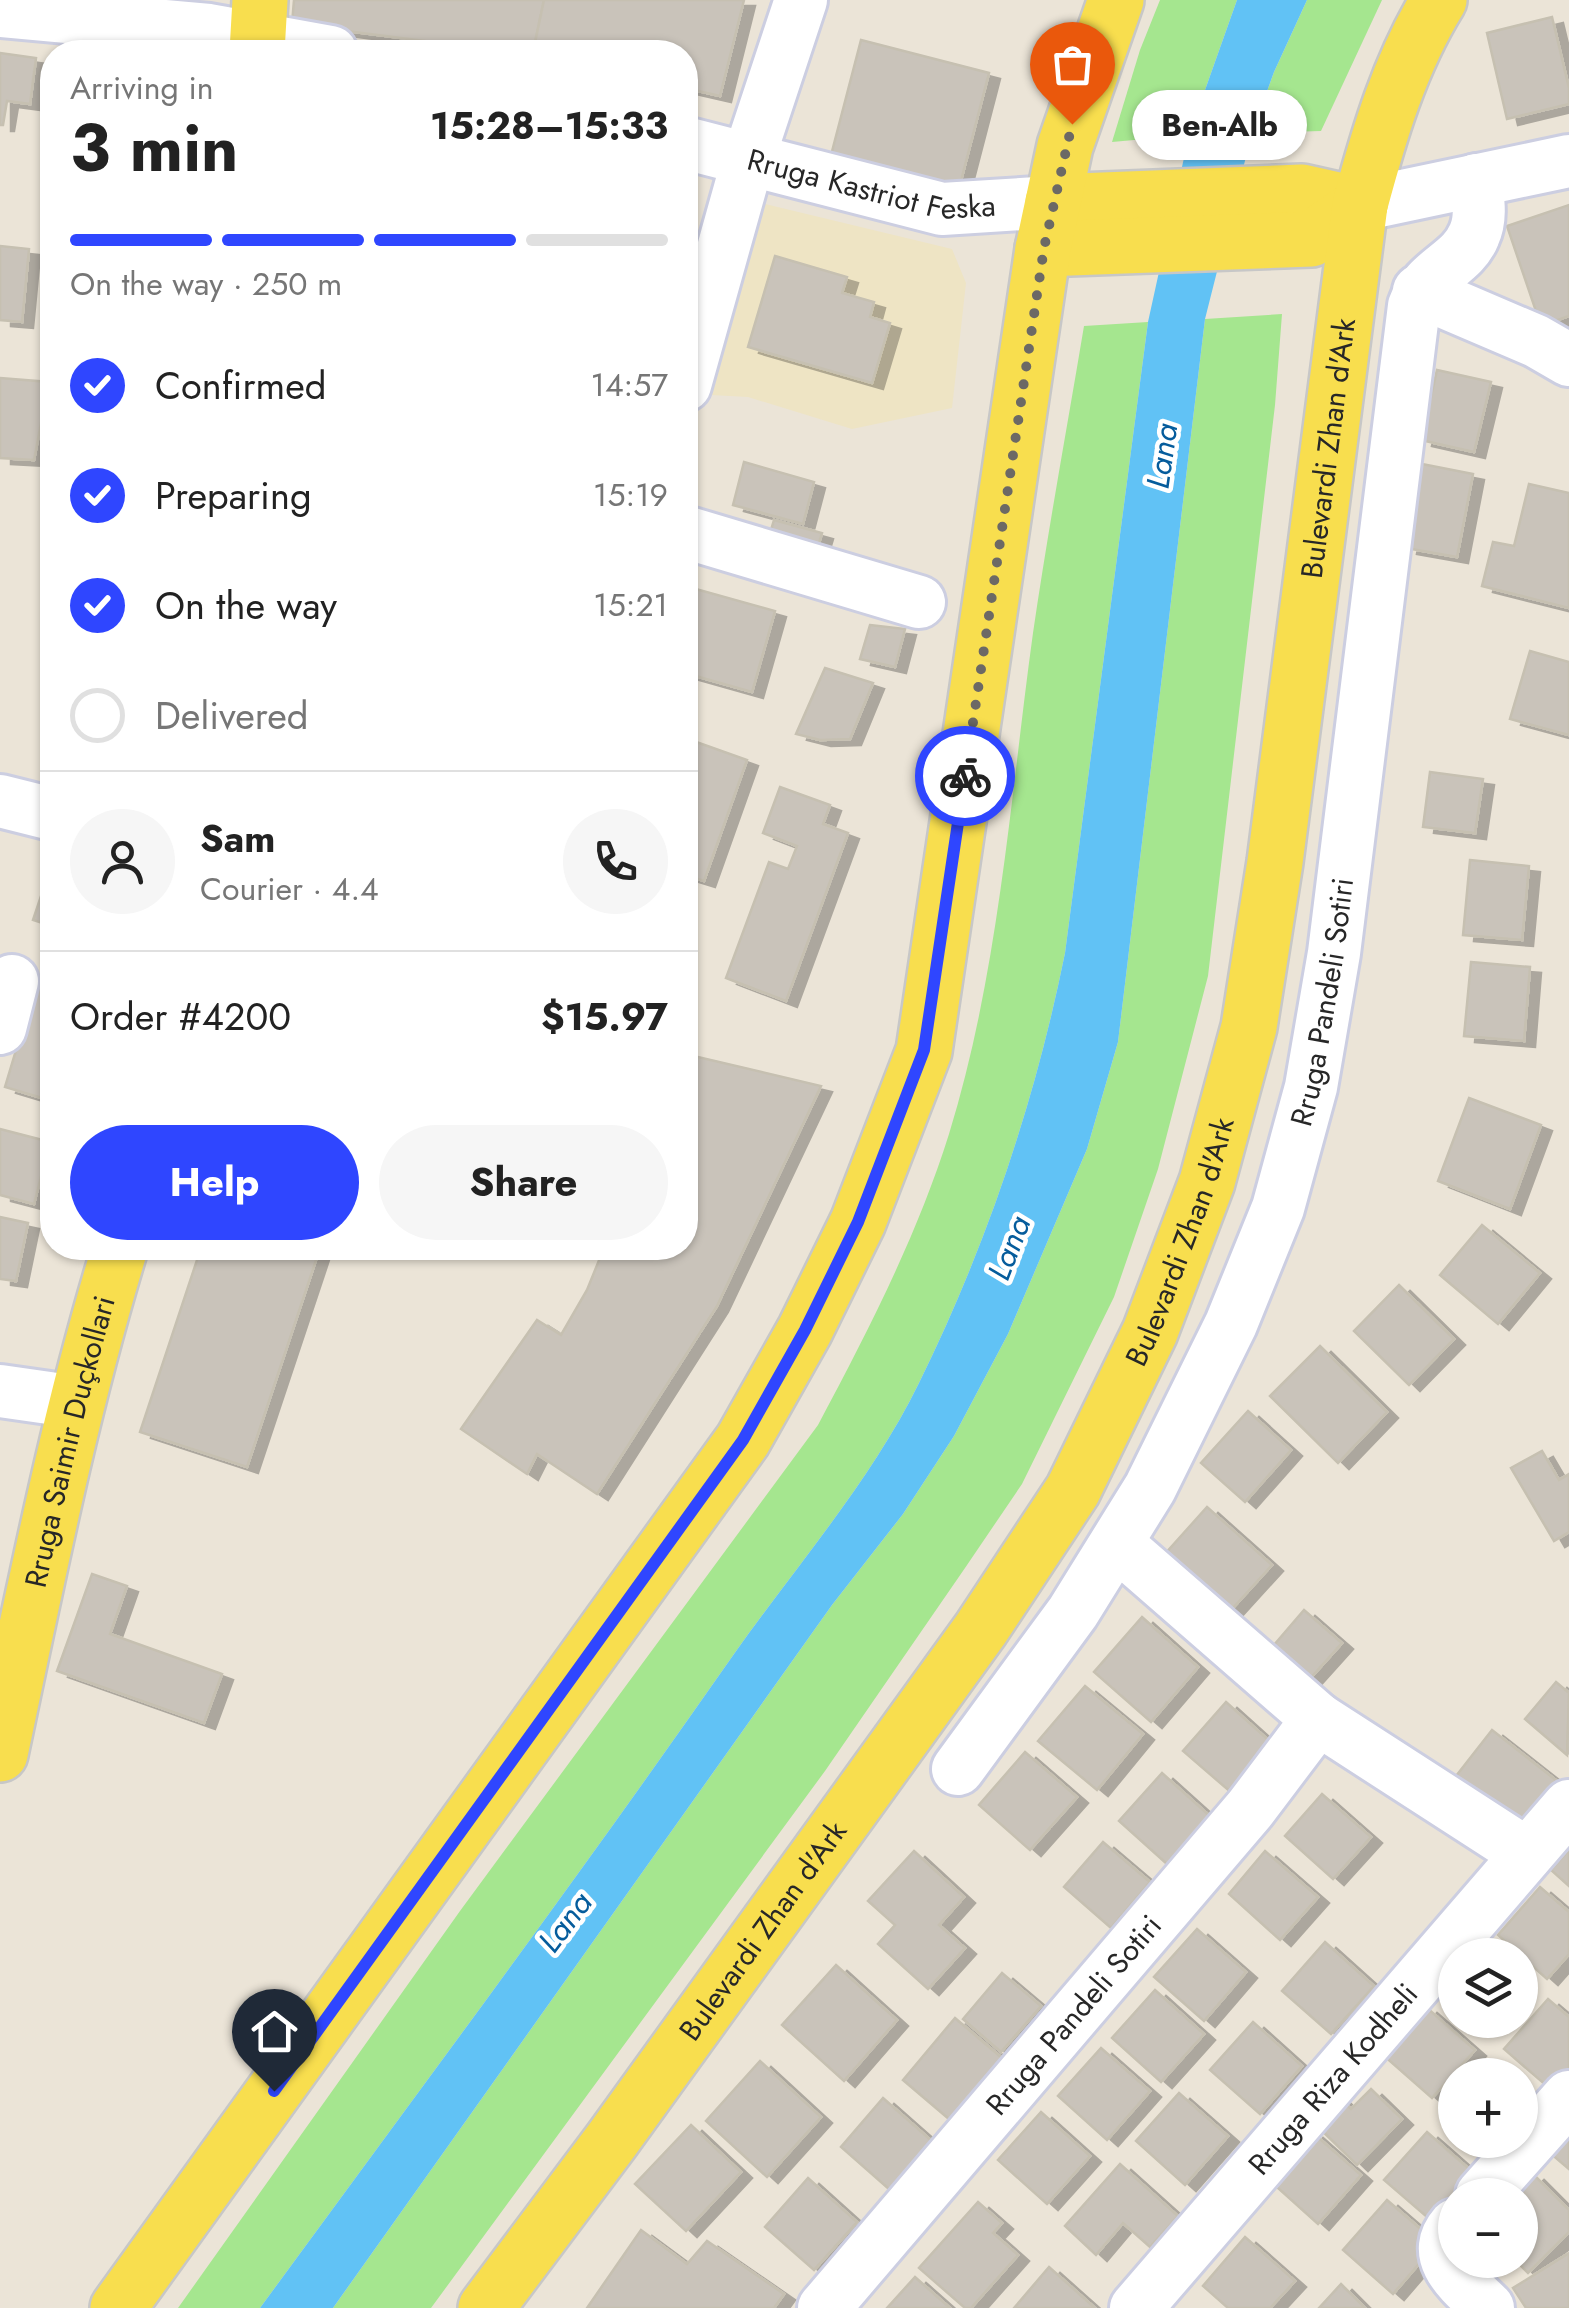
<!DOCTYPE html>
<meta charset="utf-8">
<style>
:root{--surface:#fff;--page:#f6f6f6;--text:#222;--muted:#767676;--line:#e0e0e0;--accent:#2f46ff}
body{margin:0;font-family:Jost,sans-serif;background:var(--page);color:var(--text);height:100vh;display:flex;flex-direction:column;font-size:38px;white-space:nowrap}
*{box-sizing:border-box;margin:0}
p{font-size:32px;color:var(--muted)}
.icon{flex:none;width:55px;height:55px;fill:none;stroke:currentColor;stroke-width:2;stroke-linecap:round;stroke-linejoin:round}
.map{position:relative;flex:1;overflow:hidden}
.details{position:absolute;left:40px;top:40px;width:658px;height:1220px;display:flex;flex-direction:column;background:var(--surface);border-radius:40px;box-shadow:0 2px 8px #0004}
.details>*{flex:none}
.tools{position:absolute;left:1438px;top:1938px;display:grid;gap:20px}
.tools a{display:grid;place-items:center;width:100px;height:100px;border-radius:50%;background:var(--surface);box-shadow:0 2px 8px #0004;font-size:50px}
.pin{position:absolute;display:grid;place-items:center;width:85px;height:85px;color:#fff;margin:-102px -42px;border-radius:50% 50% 50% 0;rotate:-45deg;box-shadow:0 0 10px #0007}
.pin .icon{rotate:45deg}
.courier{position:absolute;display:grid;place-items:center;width:100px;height:100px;margin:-50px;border:8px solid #2f46ff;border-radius:50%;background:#fff;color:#222;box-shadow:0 2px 12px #0007}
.bubble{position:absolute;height:70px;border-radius:35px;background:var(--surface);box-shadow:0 2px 8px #0004;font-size:32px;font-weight:700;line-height:70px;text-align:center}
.overview em{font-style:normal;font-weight:700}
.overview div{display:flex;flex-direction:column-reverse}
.overview{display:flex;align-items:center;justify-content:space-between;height:170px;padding:0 30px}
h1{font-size:65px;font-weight:700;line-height:75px}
.bar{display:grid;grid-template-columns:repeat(4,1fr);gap:15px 10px;align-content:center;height:120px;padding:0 30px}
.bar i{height:12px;border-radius:8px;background:var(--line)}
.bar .current{background:var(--accent)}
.bar p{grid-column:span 4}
.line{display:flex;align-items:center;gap:25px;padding:0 30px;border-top:2px solid var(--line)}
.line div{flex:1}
.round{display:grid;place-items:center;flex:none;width:105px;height:105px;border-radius:52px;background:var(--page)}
ol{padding:0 30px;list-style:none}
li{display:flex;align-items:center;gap:30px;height:110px}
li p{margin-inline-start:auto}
li .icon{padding:10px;border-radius:50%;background:var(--accent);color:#fff;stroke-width:4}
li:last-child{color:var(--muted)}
li i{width:55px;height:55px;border:5px solid var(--line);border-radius:50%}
.button{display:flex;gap:20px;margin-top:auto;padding:20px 30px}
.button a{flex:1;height:115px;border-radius:60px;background:var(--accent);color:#fff;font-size:40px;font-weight:700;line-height:115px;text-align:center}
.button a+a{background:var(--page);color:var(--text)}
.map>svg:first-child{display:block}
</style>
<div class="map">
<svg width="1569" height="2308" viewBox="0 0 1569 2308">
<defs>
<filter id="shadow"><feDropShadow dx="11" dy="6" stdDeviation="0" flood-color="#0004"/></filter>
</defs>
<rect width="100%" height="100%" fill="#ebe4d7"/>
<polygon fill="#eee4c4" points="753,201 952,249 966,283 952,408 852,429 748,397 711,395 711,359"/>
<g fill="#a5e68f">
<polygon points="1160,0 1237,0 1189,135 1112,142 1140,50"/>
<polygon points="1307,0 1382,0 1321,131 1252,133 1274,72"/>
<polygon points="1282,314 1275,405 1208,976 1158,1169 1114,1297 1022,1484 965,1568 825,1771 431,2308 333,2308 832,1605 903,1514 954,1436 1008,1334 1087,1149 1118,1042 1205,319"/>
<path d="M1148,322L1065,953C1035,1102 986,1247 919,1383C871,1481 796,1566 734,1654C580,1875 419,2091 260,2308H178L460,1911L818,1425C868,1331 917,1236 949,1134C999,972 1010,800 1033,633C1048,530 1067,428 1084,326Z"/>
</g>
<path fill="#61c2f5" d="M1237,0H1307L1274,72L1252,133L1205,319L1118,1042L1087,1149L1008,1334L954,1436L903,1514L832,1605L333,2308H260C419,2091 580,1875 734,1654C796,1566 871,1481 919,1383C986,1247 1035,1102 1065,953L1148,322L1189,135Z"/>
<g fill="#c9c3ba" stroke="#c6c0b1" stroke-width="2.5" filter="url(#shadow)">
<polygon points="294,0 544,0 533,52 510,52 292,24"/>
<polygon points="544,0 744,0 720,96 685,88 685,52 533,52"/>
<polygon points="1552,17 1569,88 1569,104 1507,119 1487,33"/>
<polygon points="861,40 989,73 957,196 829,163"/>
<polygon points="0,53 36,58 30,104 7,101 3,125 0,125"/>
<polygon points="1569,205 1569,316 1541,326 1507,226"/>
<polygon points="52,221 52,340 44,339"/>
<polygon points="0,246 29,249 22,322 0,320"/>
<polygon points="775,256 847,277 842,293 874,302 870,317 890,323 872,383 748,347"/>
<polygon points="1437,370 1491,382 1474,452 1421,440"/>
<polygon points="0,378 49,382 34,460 0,458"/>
<polygon points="744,462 814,482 803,524 733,505"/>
<polygon points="1422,464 1473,474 1457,557 1406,548"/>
<polygon points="1529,484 1569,493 1569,608 1482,586 1493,542 1514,546"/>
<polygon points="774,520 822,533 813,563 765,550"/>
<polygon points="685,586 775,611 752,692 685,673"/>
<polygon points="870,625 905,629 895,667 860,659"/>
<polygon points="1530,651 1569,662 1569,735 1510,719"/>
<polygon points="825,668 873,683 850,739 820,740 796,734"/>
<polygon points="685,738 747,760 704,881 685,875"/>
<polygon points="1430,772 1483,779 1475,833 1423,827"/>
<polygon points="780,787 830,805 823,824 848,833 786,1001 726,978 769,862 788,869 797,846 763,833"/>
<polygon points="1470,860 1529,866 1522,940 1463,935"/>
<polygon points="42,893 52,896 52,926 33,920"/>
<polygon points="1471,962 1530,967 1524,1041 1464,1036"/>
<polygon points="38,977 52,982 52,1101 5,1087"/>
<polygon points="685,1054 821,1086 717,1306 597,1494 537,1454 527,1474 461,1429 537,1320 561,1335 587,1290 604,1248 685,1248"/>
<polygon points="1469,1098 1541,1125 1510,1209 1438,1181"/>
<polygon points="0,1129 50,1142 34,1204 0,1195"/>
<polygon points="0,1217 28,1223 16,1281 0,1279"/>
<polygon points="1482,1225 1540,1273 1498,1324 1440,1275"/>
<polygon points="201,1248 320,1248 247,1467 140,1432"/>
<polygon points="1399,1285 1454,1339 1409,1385 1354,1331"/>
<polygon points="1320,1346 1387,1412 1338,1463 1270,1396"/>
<polygon points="1248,1411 1291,1450 1245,1502 1201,1463"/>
<polygon points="1542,1451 1559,1480 1569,1474 1569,1532 1554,1541 1511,1468"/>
<polygon points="1207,1507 1272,1565 1221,1621 1156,1564"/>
<polygon points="92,1574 127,1586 110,1634 222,1674 204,1723 57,1671"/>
<polygon points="1304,1610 1342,1643 1298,1692 1261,1660"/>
<polygon points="1142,1617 1198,1667 1151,1722 1094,1672"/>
<polygon points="1556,1682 1569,1693 1567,1755 1525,1719"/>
<polygon points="1085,1686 1143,1734 1097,1790 1038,1741"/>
<polygon points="1226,1702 1275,1746 1233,1794 1183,1751"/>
<polygon points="1492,1730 1562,1785 1520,1839 1449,1785"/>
<polygon points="1025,1752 1077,1797 1030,1850 979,1805"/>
<polygon points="1162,1773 1211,1817 1168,1865 1119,1821"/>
<polygon points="1322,1794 1371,1837 1333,1879 1285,1836"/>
<polygon points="1103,1842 1150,1882 1111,1928 1064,1887"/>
<polygon points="1569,1850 1569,1886 1551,1870"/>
<polygon points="914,1851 964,1897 939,1925 965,1948 928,1989 878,1944 895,1925 868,1901"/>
<polygon points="1265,1851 1318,1897 1280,1940 1229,1894"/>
<polygon points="1540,1887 1569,1912 1569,1954 1547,1979 1498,1935"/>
<polygon points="1197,1929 1246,1972 1204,2021 1154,1977"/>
<polygon points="1325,1942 1374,1986 1331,2034 1282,1991"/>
<polygon points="836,1965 897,2020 844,2081 782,2025"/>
<polygon points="1002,1973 1041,2006 1001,2052 963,2019"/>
<polygon points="1155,1990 1204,2034 1161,2082 1112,2038"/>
<polygon points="1548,1999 1569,2017 1569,2077 1555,2093 1504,2049"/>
<polygon points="1426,2007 1475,2050 1432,2098 1383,2055"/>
<polygon points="955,2018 1002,2058 950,2120 903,2080"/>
<polygon points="1253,2022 1302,2066 1260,2114 1210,2070"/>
<polygon points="1101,2048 1150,2091 1107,2140 1058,2096"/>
<polygon points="760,2061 821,2117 767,2177 706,2121"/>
<polygon points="1371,2089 1402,2119 1357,2165 1314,2123 1339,2097 1351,2109"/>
<polygon points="1179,2093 1228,2136 1185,2185 1136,2141"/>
<polygon points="883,2098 933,2142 890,2190 841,2147"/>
<polygon points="1041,2112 1090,2156 1047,2204 998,2160"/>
<polygon points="691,2125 741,2172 686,2231 635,2184"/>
<polygon points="1312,2132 1361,2175 1318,2224 1269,2180"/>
<polygon points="1427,2132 1476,2175 1455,2195 1434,2223 1384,2180"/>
<polygon points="1569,2132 1569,2169 1550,2153"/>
<polygon points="1120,2164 1178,2216 1150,2247 1123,2223 1096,2255 1065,2226"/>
<polygon points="1533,2174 1569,2210 1569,2232 1528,2273 1515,2260 1520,2260 1520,2195 1512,2195"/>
<polygon points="808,2178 857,2222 814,2270 765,2227"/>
<polygon points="1387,2200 1437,2243 1393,2294 1343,2250"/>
<polygon points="978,2202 1002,2223 993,2233 1018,2255 971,2308 965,2308 919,2268"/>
<polygon points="641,2230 687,2264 707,2241 784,2294 774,2308 587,2308"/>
<polygon points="1245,2237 1295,2281 1270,2308 1228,2308 1203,2286"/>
<polygon points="1569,2253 1569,2308 1526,2308 1513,2288"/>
<polygon points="1049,2267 1095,2308 1014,2308"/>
<polygon points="915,2277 950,2308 887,2308"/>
<polygon points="1341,2284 1365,2308 1319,2308"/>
</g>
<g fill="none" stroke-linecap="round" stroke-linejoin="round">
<defs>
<g id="minor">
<polyline points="0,11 209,30 331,52"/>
<path id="s1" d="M685,143L942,209L1053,202"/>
<polyline points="1360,205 1569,161"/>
<polyline points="1419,291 1536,341 1569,360"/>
<polyline points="685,385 748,160 801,0"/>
<polyline points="685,532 919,602"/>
<polyline points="0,801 52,814"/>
<polyline points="0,1028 12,981"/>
<polyline points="0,1391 77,1402"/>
<polyline points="1117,1544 1318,1719 1527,1854"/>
<path id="s2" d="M958,1769L1073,1612L1150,1488L1231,1324L1278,1208L1311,1087L1334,953L1414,306C1426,271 1462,265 1474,235C1482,218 1478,198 1476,180"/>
<polyline points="1482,2195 1569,2097"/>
<path d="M1455,2225C1426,2258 1466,2286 1488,2308"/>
<path id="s3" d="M824,2308L1250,1809L1318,1719"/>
<path id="s4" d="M1136,2308L1569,1806"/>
</g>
<g id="major">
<polyline points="257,52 260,0"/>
<polyline points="1053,202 1302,192 1360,205"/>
<polyline points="1043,249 1311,239 1360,205"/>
<path id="s5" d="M0,1754C36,1584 69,1414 120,1248"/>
<polyline points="118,2308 743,1440 805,1330 858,1222 924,1051 1043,249 1065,146 1116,0"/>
<path id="s6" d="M486,2308L612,2140L981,1629L1073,1490L1150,1332L1207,1182L1249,1027L1275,862L1360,205C1379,134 1400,63 1439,0"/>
</g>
</defs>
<use href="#minor" stroke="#cccee1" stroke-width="58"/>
<use href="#major" stroke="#c7c7c7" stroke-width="60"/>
<use href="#minor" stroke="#fff" stroke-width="52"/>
<use href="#major" stroke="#f8de4e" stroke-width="55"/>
</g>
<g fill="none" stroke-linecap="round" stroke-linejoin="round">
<polyline stroke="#6c6965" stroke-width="10" stroke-dasharray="0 18" points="965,776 1044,248 1072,124"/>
<polyline stroke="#2f46ff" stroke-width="12" points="274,2091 743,1440 805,1330 858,1222 924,1050 965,776"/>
</g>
<g text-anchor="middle" stroke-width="9" stroke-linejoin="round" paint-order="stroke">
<g font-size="30" fill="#272727" stroke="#fff">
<text dy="10" stroke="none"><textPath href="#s1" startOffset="192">Rruga Kastriot Feska</textPath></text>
<text dy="10" stroke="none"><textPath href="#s6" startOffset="2088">Bulevardi Zhan d'Ark</textPath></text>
<text dy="10" stroke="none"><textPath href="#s2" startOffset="860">Rruga Pandeli Sotiri</textPath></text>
<text dy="10" stroke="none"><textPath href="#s6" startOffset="1278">Bulevardi Zhan d'Ark</textPath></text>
<text dy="10" stroke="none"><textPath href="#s5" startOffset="320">Rruga Saimir Duçkollari</textPath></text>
<text dy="10" stroke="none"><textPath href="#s6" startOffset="468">Bulevardi Zhan d'Ark</textPath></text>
<text dy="10" stroke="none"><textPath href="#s3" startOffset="385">Rruga Pandeli Sotiri</textPath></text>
<text dy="10" stroke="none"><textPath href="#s4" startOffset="302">Rruga Riza Kodheli</textPath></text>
</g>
<g font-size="32" font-style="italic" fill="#055c9c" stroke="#fff">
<text transform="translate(1162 456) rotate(-82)" y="11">Lana</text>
<text transform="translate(1009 1248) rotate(-69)" y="11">Lana</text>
<text transform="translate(565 1922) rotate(-53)" y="11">Lana</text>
</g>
</g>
</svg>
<div class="tools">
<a><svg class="icon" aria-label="layers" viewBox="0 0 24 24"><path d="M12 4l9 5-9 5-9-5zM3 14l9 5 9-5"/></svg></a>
<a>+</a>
<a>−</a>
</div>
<div class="pin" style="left:1072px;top:124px;background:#ea580c"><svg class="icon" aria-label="bag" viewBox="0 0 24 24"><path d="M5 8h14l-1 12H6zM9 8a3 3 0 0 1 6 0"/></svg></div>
<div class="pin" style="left:274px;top:2091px;background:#1f2937"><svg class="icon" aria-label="home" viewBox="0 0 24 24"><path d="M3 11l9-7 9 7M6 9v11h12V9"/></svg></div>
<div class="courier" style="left:965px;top:776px"><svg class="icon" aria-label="bike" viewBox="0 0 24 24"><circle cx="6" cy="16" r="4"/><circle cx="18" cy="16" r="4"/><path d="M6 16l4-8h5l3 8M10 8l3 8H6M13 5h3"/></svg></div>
<div class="bubble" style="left:1132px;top:90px;width:175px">Ben-Alb</div>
<section class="details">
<div class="overview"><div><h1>3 min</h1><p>Arriving in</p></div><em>15:28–15:33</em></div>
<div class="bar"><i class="current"></i><i class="current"></i><i class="current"></i><i></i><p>On the way · 250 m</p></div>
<ol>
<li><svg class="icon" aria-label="check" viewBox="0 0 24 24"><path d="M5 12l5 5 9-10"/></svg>Confirmed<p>14:57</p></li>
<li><svg class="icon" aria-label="check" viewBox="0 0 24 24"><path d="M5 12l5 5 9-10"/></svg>Preparing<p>15:19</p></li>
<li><svg class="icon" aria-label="check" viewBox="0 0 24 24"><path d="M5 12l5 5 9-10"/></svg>On the way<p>15:21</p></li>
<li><i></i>Delivered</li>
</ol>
<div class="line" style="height:180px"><a class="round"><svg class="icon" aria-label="person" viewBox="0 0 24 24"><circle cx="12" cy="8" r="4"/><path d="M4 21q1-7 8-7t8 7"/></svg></a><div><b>Sam</b><p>Courier · 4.4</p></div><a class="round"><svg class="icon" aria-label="phone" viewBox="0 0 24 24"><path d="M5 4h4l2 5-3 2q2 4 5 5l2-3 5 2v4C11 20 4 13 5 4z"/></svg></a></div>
<div class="line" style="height:130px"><div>Order #4200</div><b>$15.97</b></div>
<div class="button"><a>Help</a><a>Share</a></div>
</section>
</div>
